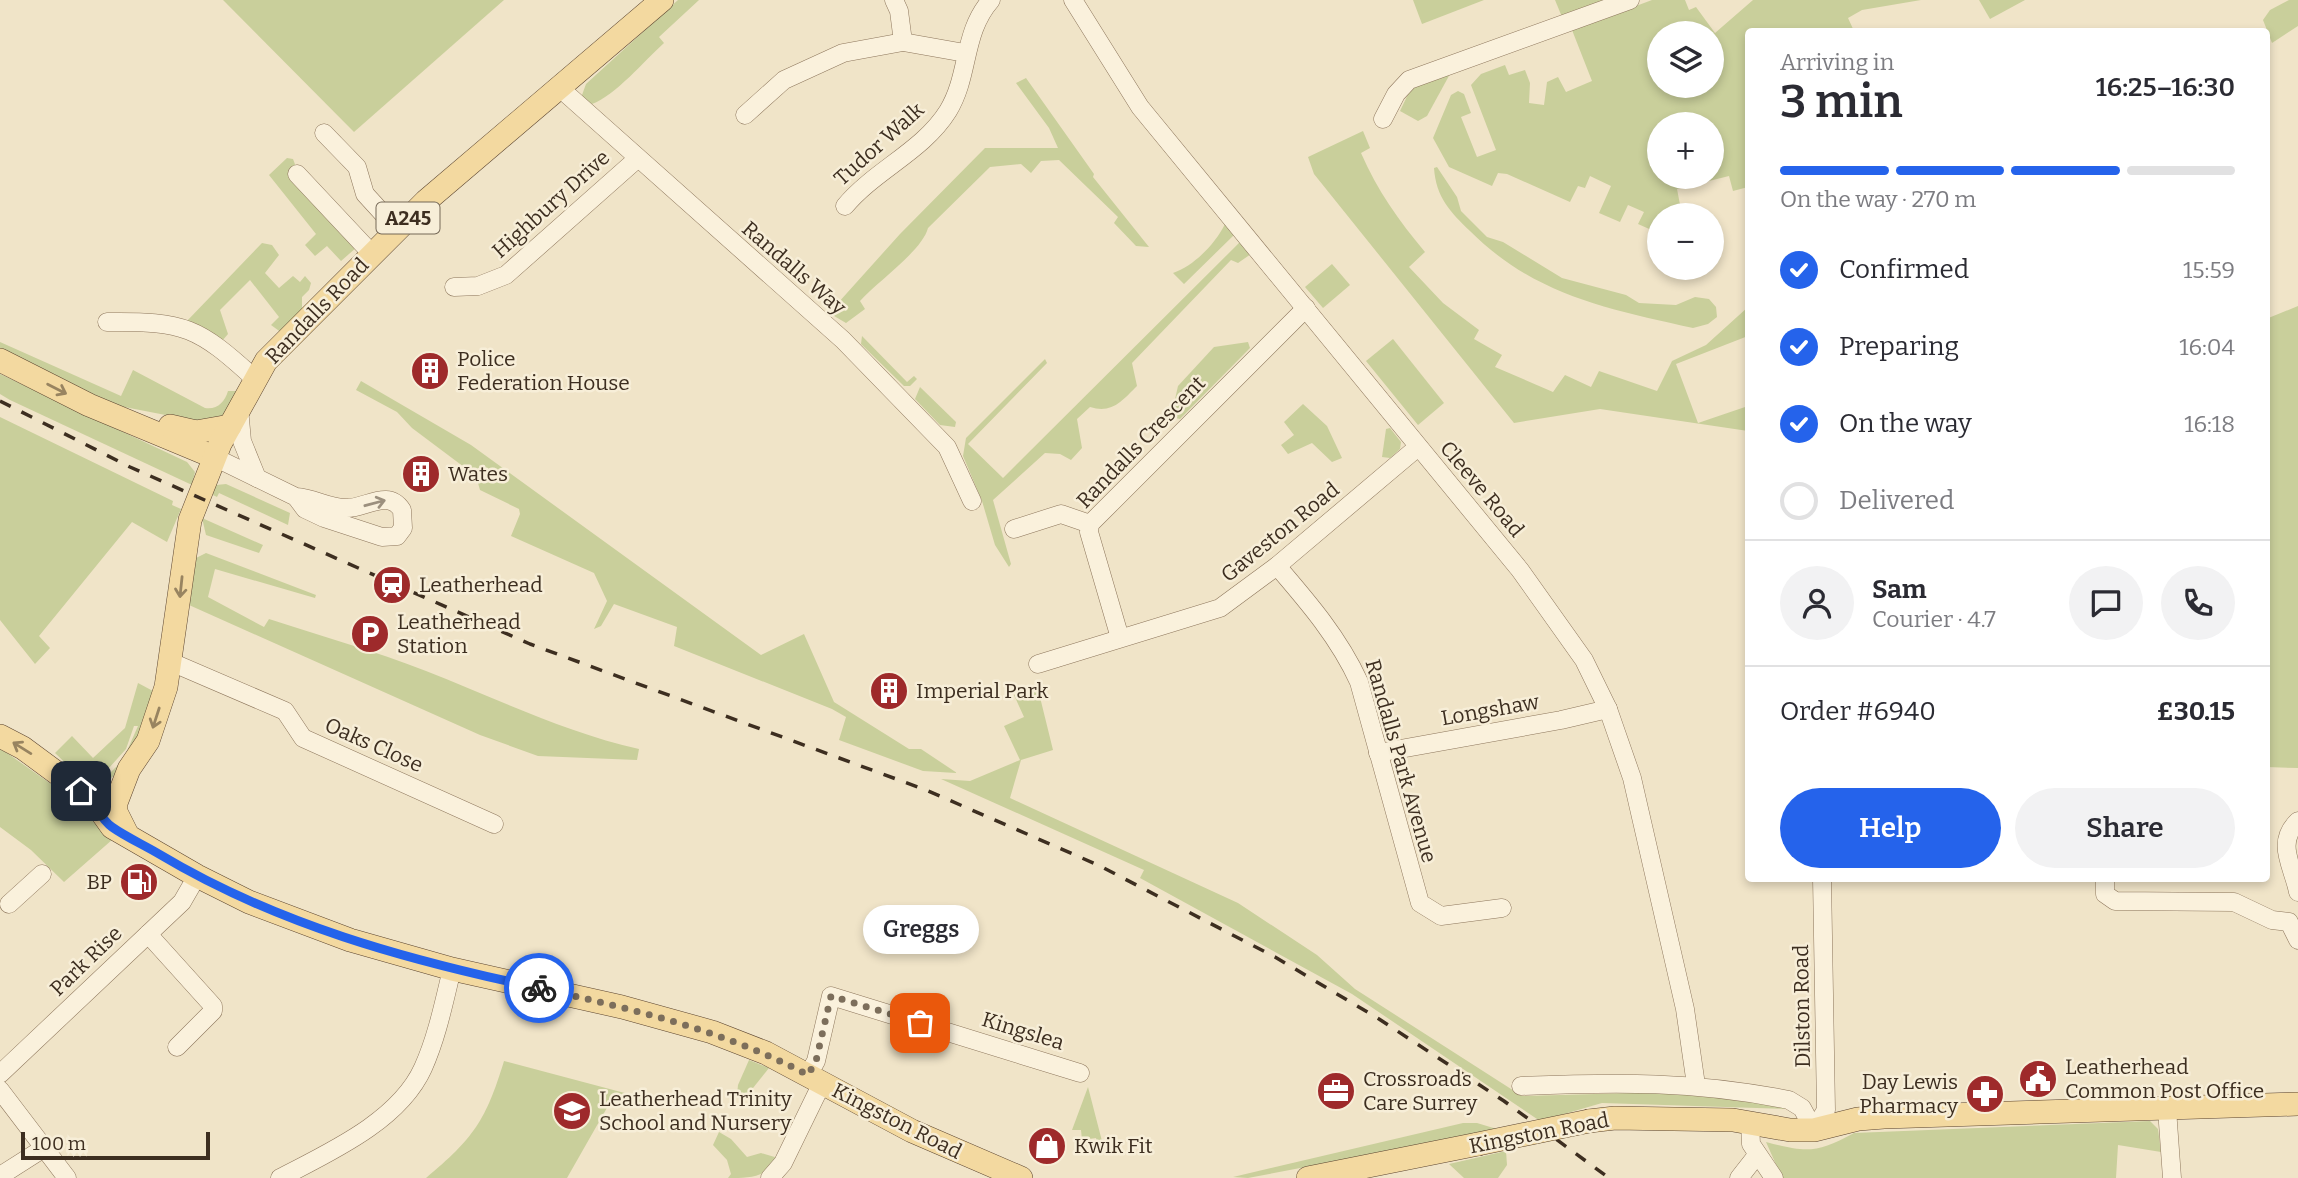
<!DOCTYPE html>
<meta charset="utf-8">
<style>
:root{--surface:#fff;--page:#f2f2f3;--text:#2b2b33;--muted:#7c7c81;--line:#e1e1e2;--accent:#2563eb}
body{margin:0;font-family:Bitter,serif;background:var(--page);color:var(--text);height:100vh;display:flex;flex-direction:column;font-size:26px;white-space:nowrap}
*{box-sizing:border-box;margin:0}
p{font-size:23px;color:var(--muted)}
.icon{flex:none;width:38px;height:38px;fill:none;stroke:currentColor;stroke-width:2;stroke-linecap:round;stroke-linejoin:round}
.map{position:relative;flex:1;overflow:hidden}
.sheet{position:absolute;left:1745px;top:28px;width:525px;height:854px;display:flex;flex-direction:column;background:var(--surface);border-radius:7px;box-shadow:0 4px 10px #0003}
.sheet>*{flex:none}
.controls{position:absolute;left:1647px;top:21px;display:grid;gap:14px}
.controls a{display:grid;place-items:center;width:77px;height:77px;border-radius:50%;background:var(--surface);box-shadow:0 4px 10px #0003;font-size:35px}
.scale{position:absolute;left:21px;bottom:18px;width:189px;box-sizing:border-box;padding-left:7px;border:4px solid #3d2e20;border-top:0;font-size:19px;line-height:24px;white-space:nowrap;color:#3d2e20;-webkit-text-stroke:5px #f7eed8;paint-order:stroke}
.pin{position:absolute;display:grid;place-items:center;width:60px;height:60px;color:#fff;margin:-30px;border-radius:14px;box-shadow:0 4px 10px #0006}
.courier{position:absolute;display:grid;place-items:center;width:70px;height:70px;margin:-35px;border:5px solid #2563eb;border-radius:50%;background:#fff;color:#222;box-shadow:0 2px 9px #0007}
.bubble{position:absolute;height:49px;border-radius:24px;background:var(--surface);box-shadow:0 4px 10px #0003;font-size:23px;font-weight:600;line-height:49px;text-align:center}
.overview em{font-style:normal;font-weight:600}
.overview div{display:flex;flex-direction:column-reverse}
.overview{display:flex;align-items:center;justify-content:space-between;height:119px;padding:0 35px}
h1{font-size:46px;font-weight:600;line-height:52px}
.bar{display:grid;grid-template-columns:repeat(4,1fr);gap:10px 7px;align-content:center;height:84px;padding:0 35px}
.bar i{height:9px;border-radius:5px;background:var(--line)}
.bar .on{background:var(--accent)}
.bar p{grid-column:span 4}
.line{display:flex;align-items:center;gap:18px;padding:0 35px;border-top:2px solid var(--line)}
.line div{flex:1}
.round{display:grid;place-items:center;flex:none;width:74px;height:74px;border-radius:37px;background:var(--page)}
ol{padding:0 35px;list-style:none}
li{display:flex;align-items:center;gap:21px;height:77px}
li p{margin-inline-start:auto}
li .icon{padding:7px;border-radius:50%;background:var(--accent);color:#fff;stroke-width:4}
li:last-child{color:var(--muted)}
li i{width:38px;height:38px;border:4px solid var(--line);border-radius:50%}
.primary-button{display:flex;gap:14px;margin-top:auto;padding:14px 35px}
.primary-button a{flex:1;height:80px;border-radius:42px;background:var(--accent);color:#fff;font-size:28px;font-weight:600;line-height:80px;text-align:center}
.primary-button a+a{background:var(--page);color:var(--text)}
.map>svg:first-child{display:block}
</style>
<div class="map">
<svg width="2298" height="1178" viewBox="0 0 2298 1178">
<rect width="100%" height="100%" fill="#f0e4c8"/>
<g fill="#c9cf9b" fill-rule="evenodd">
<polygon points="223,0 504,0 354,132"/>
<path d="M678,0H699L659,37L664,43C645,60 615,96 592,104L584,101L582,95L586,84Z"/>
<polygon points="1413,0 1484,0 1422,24"/>
<polygon points="1555,0 1606,0 1562,17"/>
<path d="M1652,0H1685L1689,10L1696,7L1715,33L1753,0H1921L1862,10L1848,18L1854,31L1748,32V187L1733,191L1729,176L1677,189L1682,215H1659L1656,232L1638,224L1644,212L1628,205L1620,222L1599,213L1611,186L1590,176L1585,188L1578,186L1570,202L1507,174L1498,173L1492,186L1449,167L1433,138L1451,95L1458,91L1464,94L1471,113L1461,117L1477,157L1496,150L1471,85L1481,74L1505,65L1509,75L1525,70L1530,83L1529,103L1544,105L1547,82L1558,77L1566,92L1592,81L1572,30ZM1659,33H1712V86H1659ZM1659,124H1712V177H1659Z"/>
<polygon points="1979,0 2025,0 1990,19"/>
<polygon points="2289,0 2298,0 2298,26 2272,43 2263,20 2270,10"/>
<polygon points="1450,74 1427,116 1418,121 1400,111 1411,88"/>
<path d="M1026,78L1094,174L1093,177L1149,247L1136,246L1114,223L1118,217L1059,160L1041,161L1031,173L1021,164L990,167L928,228C922,251 878,281 860,301L865,309L846,323L829,313L900,234L985,148H1058L1049,128L1016,83Z"/>
<path d="M1363,131L1370,148L1361,153C1377,190 1399,221 1425,252L1409,267L1443,303L1479,330L1474,339L1502,355L1495,367L1553,392L1565,375L1591,387L1599,371L1657,391L1672,361L1706,345L1748,307V336L1676,364L1698,423L1748,406V431L1600,409L1514,423L1314,174L1308,157Z"/>
<polygon points="287,158 293,159 296,167 357,247 341,261 327,246 315,256 305,245 316,234 269,175"/>
<path d="M1437,167L1457,197L1461,211L1487,237L1503,242L1562,278L1626,295L1639,303L1676,305L1695,297L1709,299L1716,307L1717,317L1708,324L1693,328C1607,309 1534,295 1470,231C1450,212 1436,197 1434,168Z"/>
<path d="M1225,224L1234,235L1184,284L1173,273C1194,266 1216,243 1225,224Z"/>
<path d="M1240,242L1251,254L1238,263L1231,260L1132,363L1137,386C1122,401 1112,414 1090,407L1077,419L1082,448L1071,460L1060,454L1045,453L993,500L1011,564L1009,567L995,545L982,501L963,456L966,438L1045,359L1047,363L968,444L1003,478Z"/>
<polygon points="262,243 272,245 279,255 265,273 279,288 293,276 300,282 305,276 311,283 309,290 302,297 302,313 282,333 271,325 279,317 250,280 220,310 228,334 222,341 186,322"/>
<polygon points="1332,264 1350,285 1323,308 1305,287"/>
<polygon points="2298,306 2298,768 2266,767 2266,319"/>
<polygon points="862,336 907,382 914,376 917,379 910,386 904,386 861,344"/>
<polygon points="1393,339 1444,403 1418,425 1366,361"/>
<path d="M0,342L121,396L133,370L205,408C217,410 225,402 228,391H236L233,407L212,424L114,405L0,350Z"/>
<polygon points="1248,342 1250,348 1180,419 1171,417 1178,386 1214,347"/>
<polygon points="0,374 187,462 195,472 192,485 10,400 0,394"/>
<polygon points="361,381 471,445 761,655 804,634 834,702 909,749 921,749 957,773 923,771 839,740 846,717 832,709 674,646 677,627 614,604 601,626 594,629 607,601 594,573 511,536 520,514 519,509 480,490 476,476 412,428 397,412 356,390"/>
<polygon points="920,387 956,422 955,427 940,425 915,399"/>
<polygon points="1303,404 1327,426 1342,458 1332,462 1312,443 1288,454 1281,445 1294,435 1284,422"/>
<polygon points="0,417 173,501 172,505 181,509 167,542 132,522 39,636 50,648 35,664 0,620"/>
<polygon points="1390,428 1401,442 1400,449 1390,458 1382,457 1386,429"/>
<polygon points="226,484 290,513 288,525 219,493 217,497 209,493 216,485"/>
<polygon points="202,518 263,545 259,553 206,535"/>
<path d="M206,553L316,595L315,598L215,569L208,597L264,627L269,619C321,636 375,651 426,671C495,698 566,733 639,749L637,760L538,756L480,735L189,605L194,559Z"/>
<path d="M138,683L153,691C146,725 134,762 104,784L102,781L123,760L138,726H134L126,749L100,778L80,777L55,753L72,736L93,758L125,728Z"/>
<polygon points="1037,685 1053,750 1021,760 1010,798 1238,903 1317,955 1355,989 1522,1096 1705,1091 1787,1109 1602,1103 1540,1121 1352,994 1140,878 1144,870 941,779 970,781 1020,760 1004,726 1024,717 1014,695"/>
<polygon points="0,748 51,784 113,839 64,882 31,850 0,827"/>
<polygon points="749,1060 769,1068 749,1093 737,1095 738,1085"/>
<path d="M504,1061L651,1100L640,1107L620,1098L612,1099L567,1178H426C474,1138 486,1120 504,1061Z"/>
<polygon points="1088,1087 1103,1145 1098,1146 1096,1138 1082,1140 1081,1130 1072,1130"/>
<path d="M2150,1121L2158,1129L2161,1152L2118,1145L2116,1178H1782L1766,1142C1807,1153 1817,1153 1854,1133Z"/>
<polygon points="1463,1123 1477,1123 1500,1130 1248,1178 1233,1177"/>
<path d="M719,1132L731,1139L747,1157L761,1153L778,1158C767,1178 749,1178 728,1178L731,1174L727,1160L713,1145Z"/>
<polygon points="1506,1151 1507,1165 1498,1178 1464,1178 1449,1164"/>
</g>
<g fill="none" stroke-linecap="round" stroke-linejoin="round">
<defs>
<g id="minor">
<polyline points="894,0 899,11 903,42"/>
<polyline points="1073,0 1140,107 1520,570 1584,660 1608,709 1632,778 1685,1009 1696,1085"/>
<polyline points="561,89 843,340 947,447 972,501"/>
<polyline points="745,115 784,80 843,53 903,42 965,53"/>
<polyline points="1383,119 1396,94 1409,80 1630,0"/>
<polyline points="324,133 357,167 365,194 397,229"/>
<polyline points="297,174 372,254"/>
<path d="M845,206C875,170 923,151 948,111C970,75 962,33 991,0"/>
<polyline points="454,287 478,286 506,275 637,159"/>
<path d="M107,322C185,321 198,327 255,379"/>
<polyline points="239,408 242,441 257,478"/>
<path d="M214,457L296,497C314,498 328,508 346,508C365,509 388,488 402,510L403,528L397,536L382,537L324,518L305,509L296,497"/>
<polyline points="1014,529 1061,514 1090,524"/>
<path d="M1277,566C1308,602 1339,638 1359,682L1420,903L1441,916L1502,908"/>
<polyline points="1120,638 1089,532 1090,524 1306,308"/>
<polyline points="171,662 285,711 303,738 494,824"/>
<polyline points="1038,664 1220,608 1277,566 1418,447"/>
<polyline points="1378,753 1561,720 1608,709"/>
<path d="M2298,821C2275,843 2293,866 2298,892"/>
<polyline points="2105,878 2105,894 2115,901 2234,902 2272,920 2289,922 2298,940"/>
<polyline points="9,904 42,874"/>
<polyline points="148,934 213,1006 213,1011 177,1047"/>
<polyline points="0,1074 182,902 197,876"/>
<polyline points="808,1075 816,1061 831,996 1080,1073"/>
<path d="M1521,1086C1617,1082 1694,1081 1789,1100L1802,1108L1814,1130"/>
<polyline points="0,1090 67,1178"/>
<polyline points="2167,1109 2172,1178"/>
<polyline points="1750,1123 1751,1144 1774,1178"/>
<polyline points="1814,1130 1826,1110 1822,878"/>
<polyline points="0,1176 44,1148"/>
<path d="M280,1178C330,1152 399,1121 423,1068C437,1037 444,1002 452,969"/>
<polyline points="770,1178 783,1163 822,1083"/>
<polyline points="1739,1178 1757,1155"/>
</g>
<g id="major">
<polyline points="0,360 89,405 214,457"/>
<polyline points="170,426 196,432 230,426"/>
<polyline points="0,736 23,748 92,799 112,827 197,876 249,902 350,940 452,969 622,1007 712,1032 766,1053 912,1131 1021,1178"/>
<polyline points="127,834 116,812 116,803 129,769 148,741 166,687 190,520 220,444 266,361 426,201 662,0"/>
<polyline points="1589,1121 1615,1118 1733,1120 1790,1130 1814,1130 1858,1119 1884,1117 2298,1104"/>
<polyline points="1308,1178 1478,1144"/>
</g>
</defs>
<use href="#minor" stroke="#8d765c" stroke-width="19"/>
<use href="#major" stroke="#5b4430" stroke-width="24"/>
<use href="#minor" stroke="#faf1dc" stroke-width="18"/>
<use href="#major" stroke="#f3d9a0" stroke-width="23"/>
<polyline stroke="#3d2e20" stroke-width="3.5" stroke-dasharray="12 12" stroke-linecap="butt" points="0,401 130,467 530,644 926,790 1098,865 1275,957 1379,1019 1504,1101 1609,1178"/>
<defs>
<polyline id="major-bridge" points="1478,1144 1589,1121"/>
</defs>
<use href="#major-bridge" stroke="#5b4430" stroke-width="24" stroke-linecap="butt"/>
<use href="#major-bridge" stroke="#f3d9a0" stroke-width="23"/>
</g>
<defs><path id="oneway-shaft" d="M-6 0H5M1.5-3L5.5 0L1.5 3" fill="none" stroke-width="1.6" stroke-linecap="round" stroke-linejoin="round" transform="scale(1.75)"/></defs>
<g stroke="#988460">
<use href="#oneway-shaft" transform="translate(57 389) rotate(27)"/>
<use href="#oneway-shaft" transform="translate(181 587) rotate(96)"/>
<use href="#oneway-shaft" transform="translate(156 718) rotate(108)"/>
<use href="#oneway-shaft" transform="translate(22 748) rotate(-148)"/>
</g>
<use stroke="#9c907e" href="#oneway-shaft" transform="translate(375 503) rotate(-15)"/>
<g fill="none" stroke-linecap="round" stroke-linejoin="round">
<path stroke="#7c6e5b" stroke-width="7" stroke-dasharray="0 12.6" d="M539,988C632,1009 723,1030 808,1075L816,1061L831,996L920,1023"/>
<path stroke="#2563eb" stroke-width="9" d="M81,791C95,801 99,818 112,827C126,837 144,845 159,854C276,924 406,960 539,988"/>
</g>
<defs>
<symbol id="building-disc" viewBox="-11 -11 22 22"><circle r="9.5" fill="#9e2a2b" stroke="#f7eed8"/><path d="M-4-6H4V6H1V3H-1V6H-4ZM-2.5-4.3h1.7v1.8h-1.7ZM.8-4.3h1.7v1.8H.8ZM-2.5-1h1.7V.8h-1.7ZM.8-1h1.7V.8H.8Z" fill="#fff"/></symbol>
<symbol id="station-disc" viewBox="-11 -11 22 22"><circle r="9.5" fill="#9e2a2b" stroke="#f7eed8"/><path d="M-3-6H3Q5-6 5-4V2Q5 4 3 4L4.5 6H3L1.5 4h-3L-3 6H-4.5L-3 4Q-5 4-5 2V-4Q-5-6-3-6ZM-3.5-4v3h7v-3ZM-3.5 1v1.5H-2V1ZM2 1v1.5H3.5V1Z" fill="#fff"/></symbol>
<symbol id="parking-disc" viewBox="-11 -11 22 22"><circle r="9.5" fill="#9e2a2b" stroke="#f7eed8"/><path d="M-3.5-5.5H1a3.5 3.5 0 0 1 0 7H-1V5.5H-3.5ZM-1-3.4V-.6H.8a1.4 1.4 0 0 0 0-2.8Z" fill="#fff"/></symbol>
<symbol id="fuel-disc" viewBox="-11 -11 22 22"><circle r="9.5" fill="#9e2a2b" stroke="#f7eed8"/><path d="M-5.5-6h7V0h2V4h1.3V-2.5L3-4.5l.8-.8L6-3V5H2.5V1h-1V6h-7ZM-4.2-4.7v3.2H.2V-4.7Z" fill="#fff"/></symbol>
<symbol id="civic-disc" viewBox="-11 -11 22 22"><circle r="9.5" fill="#9e2a2b" stroke="#f7eed8"/><path d="M-.6-6.5H3V-4.5H.6V-3L4-1V1h2V6H-6V1h2V-1L-.6-3ZM-1.2 2.5V6h2.4V2.5Z" fill="#fff"/></symbol>
<symbol id="office-disc" viewBox="-11 -11 22 22"><circle r="9.5" fill="#9e2a2b" stroke="#f7eed8"/><path d="M-6-3h4V-5.5h4V-3h4V5H-6ZM-1-4.5V-3h2v-1.5ZM-6 0V1H6V0Z" fill="#fff"/></symbol>
<symbol id="pharmacy-disc" viewBox="-11 -11 22 22"><circle r="9.5" fill="#9e2a2b" stroke="#f7eed8"/><path d="M-2-6h4v4h4v4h-4v4h-4v-4h-4v-4h4Z" fill="#fff"/></symbol>
<symbol id="school-disc" viewBox="-11 -11 22 22"><circle r="9.5" fill="#9e2a2b" stroke="#f7eed8"/><path d="M0-5L7-2L0 1L-7-2ZM-4 1L0 2.5L4 1V4Q0 6-4 4Z" fill="#fff"/></symbol>
<symbol id="shop-disc" viewBox="-11 -11 22 22"><circle r="9.5" fill="#9e2a2b" stroke="#f7eed8"/><path d="M-5-2.5h2.3a2.7 3.5 0 0 1 5.4 0H5L5.5 6h-11ZM-1.5-2.5h3a1.5 2.3 0 0 0-3 0Z" fill="#fff"/></symbol>
</defs>
<g fill-rule="evenodd">
<use href="#building-disc" x="408" y="349" width="44" height="44"/>
<use href="#building-disc" x="399" y="452" width="44" height="44"/>
<use href="#station-disc" x="370" y="563" width="44" height="44"/>
<use href="#parking-disc" x="348" y="612" width="44" height="44"/>
<use href="#building-disc" x="867" y="669" width="44" height="44"/>
<use href="#fuel-disc" x="117" y="860" width="44" height="44"/>
<use href="#civic-disc" x="2016" y="1057" width="44" height="44"/>
<use href="#office-disc" x="1314" y="1069" width="44" height="44"/>
<use href="#pharmacy-disc" x="1963" y="1072" width="44" height="44"/>
<use href="#school-disc" x="550" y="1089" width="44" height="44"/>
<use href="#shop-disc" x="1025" y="1124" width="44" height="44"/>
</g>
<g text-anchor="middle" stroke-width="5" stroke-linejoin="round" paint-order="stroke">
<rect fill="#f7eed8" stroke="#756857" stroke-width="2" x="376.5" y="202.5" width="63" height="31" rx="5"/>
<g font-size="19" font-weight="bold" fill="#3d2e20">
<text x="408" y="225">A245</text>
</g>
<g font-size="21" fill="#3d2e20" stroke="#f7eed8">
<text transform="translate(879 144) rotate(-42)" y="7">Tudor Walk</text>
<text transform="translate(551 204) rotate(-42)" y="7">Highbury Drive</text>
<text transform="translate(794 268) rotate(41)" y="7">Randalls Way</text>
<text transform="translate(317 311) rotate(-46)" y="7">Randalls Road</text>
<text transform="translate(1141 442) rotate(-46)" y="7">Randalls Crescent</text>
<text transform="translate(1482 489) rotate(50)" y="7">Cleeve Road</text>
<text transform="translate(1280 532) rotate(-39)" y="7">Gaveston Road</text>
<text transform="translate(1490 710) rotate(-10)" y="7">Longshaw</text>
<text transform="translate(374 745) rotate(24)" y="7">Oaks Close</text>
<text transform="translate(1401 761) rotate(74)" y="7">Randalls Park Avenue</text>
<text transform="translate(86 961) rotate(-44)" y="7">Park Rise</text>
<text transform="translate(1802 1006) rotate(-91)" y="7">Dilston Road</text>
<text transform="translate(1023 1031) rotate(17)" y="7">Kingslea</text>
<text transform="translate(897 1121) rotate(27)" y="7">Kingston Road</text>
<text transform="translate(1539 1133) rotate(-11)" y="7">Kingston Road</text>
</g>
<g font-size="21" fill="#3d2e20" stroke="#f7eed8" text-anchor="start">
<text x="457" y="366">Police<tspan x="457" dy="24">Federation House</tspan></text>
<text x="448" y="481">Wates</text>
<text x="419" y="592">Leatherhead</text>
<text x="397" y="629">Leatherhead<tspan x="397" dy="24">Station</tspan></text>
<text x="916" y="698">Imperial Park</text>
<text x="112" y="889" text-anchor="end">BP</text>
<text x="2065" y="1074">Leatherhead<tspan x="2065" dy="24">Common Post Office</tspan></text>
<text x="1363" y="1086">Crossroads<tspan x="1363" dy="24">Care Surrey</tspan></text>
<text x="1958" y="1089" text-anchor="end">Day Lewis<tspan x="1958" dy="24">Pharmacy</tspan></text>
<text x="599" y="1106">Leatherhead Trinity<tspan x="599" dy="24">School and Nursery</tspan></text>
<text x="1074" y="1153">Kwik Fit</text>
</g>
</g>
</svg>
<div class="controls">
<a><svg class="icon" aria-label="layers" viewBox="0 0 24 24"><path d="M12 4l9 5-9 5-9-5zM3 14l9 5 9-5"/></svg></a>
<a>+</a>
<a>−</a>
</div>
<div class="scale">100 m</div>
<div class="pin" style="left:920px;top:1023px;background:#ea580c"><svg class="icon" aria-label="bag" viewBox="0 0 24 24"><path d="M5 8h14l-1 12H6zM9 8a3 3 0 0 1 6 0"/></svg></div>
<div class="pin" style="left:81px;top:791px;background:#1f2937"><svg class="icon" aria-label="home" viewBox="0 0 24 24"><path d="M3 11l9-7 9 7M6 9v11h12V9"/></svg></div>
<div class="courier" style="left:539px;top:988px"><svg class="icon" aria-label="bike" viewBox="0 0 24 24"><circle cx="6" cy="16" r="4"/><circle cx="18" cy="16" r="4"/><path d="M6 16l4-8h5l3 8M10 8l3 8H6M13 5h3"/></svg></div>
<div class="bubble" style="left:863px;top:905px;width:116px">Greggs</div>
<section class="sheet">
<div class="overview"><div><h1>3 min</h1><p>Arriving in</p></div><em>16:25–16:30</em></div>
<div class="bar"><i class="on"></i><i class="on"></i><i class="on"></i><i></i><p>On the way · 270 m</p></div>
<ol>
<li><svg class="icon" aria-label="check" viewBox="0 0 24 24"><path d="M5 12l5 5 9-10"/></svg>Confirmed<p>15:59</p></li>
<li><svg class="icon" aria-label="check" viewBox="0 0 24 24"><path d="M5 12l5 5 9-10"/></svg>Preparing<p>16:04</p></li>
<li><svg class="icon" aria-label="check" viewBox="0 0 24 24"><path d="M5 12l5 5 9-10"/></svg>On the way<p>16:18</p></li>
<li><i></i>Delivered</li>
</ol>
<div class="line" style="height:126px"><a class="round"><svg class="icon" aria-label="person" viewBox="0 0 24 24"><circle cx="12" cy="8" r="4"/><path d="M4 21q1-7 8-7t8 7"/></svg></a><div><b>Sam</b><p>Courier · 4.7</p></div><a class="round"><svg class="icon" aria-label="chat" viewBox="0 0 24 24"><path d="M4 5h16v11H9l-5 4z"/></svg></a><a class="round"><svg class="icon" aria-label="phone" viewBox="0 0 24 24"><path d="M5 4h4l2 5-3 2q2 4 5 5l2-3 5 2v4C11 20 4 13 5 4z"/></svg></a></div>
<div class="line" style="height:91px"><div>Order #6940</div><b>£30.15</b></div>
<div class="primary-button"><a>Help</a><a>Share</a></div>
</section>
</div>
